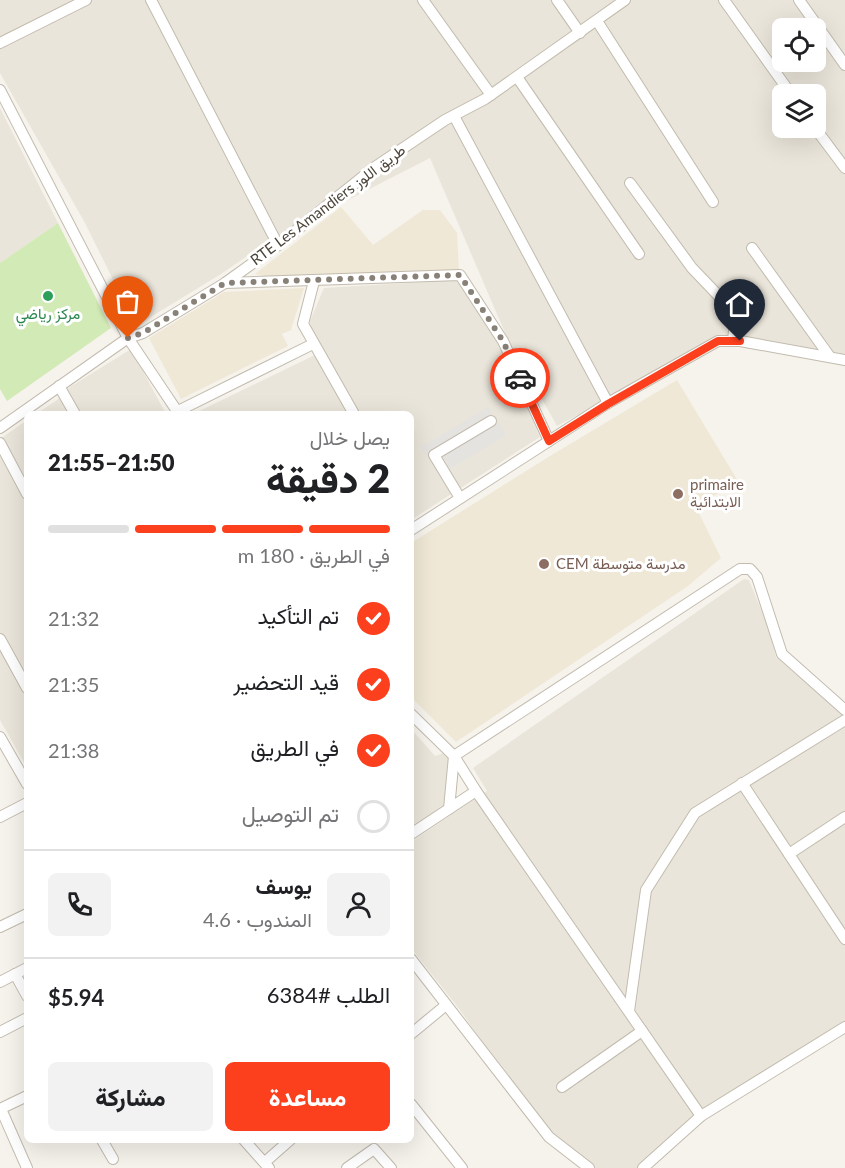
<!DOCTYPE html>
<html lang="ar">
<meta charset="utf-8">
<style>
:root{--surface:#fff;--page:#f2f2f2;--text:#202124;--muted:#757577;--line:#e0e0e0;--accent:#fc3f1d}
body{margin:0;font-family:Lato,Vazirmatn,sans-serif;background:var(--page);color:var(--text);direction:rtl;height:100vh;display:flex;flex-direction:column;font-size:22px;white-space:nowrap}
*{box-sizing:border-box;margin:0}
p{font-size:20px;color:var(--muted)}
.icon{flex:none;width:33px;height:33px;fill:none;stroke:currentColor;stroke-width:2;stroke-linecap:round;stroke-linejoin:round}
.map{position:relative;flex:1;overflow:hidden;direction:ltr}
.panel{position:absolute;left:24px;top:411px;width:390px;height:732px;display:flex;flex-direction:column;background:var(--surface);border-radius:9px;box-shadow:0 6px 24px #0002;direction:rtl}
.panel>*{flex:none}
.tools{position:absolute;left:772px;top:18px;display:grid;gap:12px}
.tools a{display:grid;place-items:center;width:54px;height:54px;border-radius:9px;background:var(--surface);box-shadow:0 6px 24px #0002;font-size:30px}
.pin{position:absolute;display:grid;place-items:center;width:51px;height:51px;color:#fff;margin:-62px -26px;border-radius:50% 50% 50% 0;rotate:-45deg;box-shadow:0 0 6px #0007}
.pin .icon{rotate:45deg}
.courier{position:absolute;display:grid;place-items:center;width:60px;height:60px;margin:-30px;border:4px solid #fc3f1d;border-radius:50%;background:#fff;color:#222;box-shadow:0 2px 8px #0007}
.head em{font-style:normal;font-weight:800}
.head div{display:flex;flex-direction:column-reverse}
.head{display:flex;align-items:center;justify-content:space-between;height:102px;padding:0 24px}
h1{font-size:39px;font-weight:800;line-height:45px}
.bar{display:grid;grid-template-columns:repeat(4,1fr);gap:9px 6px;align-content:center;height:72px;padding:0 24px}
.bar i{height:8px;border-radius:4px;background:var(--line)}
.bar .on{background:var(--accent)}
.bar p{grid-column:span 4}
.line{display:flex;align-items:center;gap:15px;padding:0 24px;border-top:2px solid var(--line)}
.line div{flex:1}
.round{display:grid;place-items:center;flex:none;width:63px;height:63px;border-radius:9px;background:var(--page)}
ol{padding:0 24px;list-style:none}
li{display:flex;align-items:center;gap:18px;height:66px}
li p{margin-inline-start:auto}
li .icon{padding:6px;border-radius:50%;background:var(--accent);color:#fff;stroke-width:4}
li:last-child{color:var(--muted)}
li i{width:33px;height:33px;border:3px solid var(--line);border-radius:50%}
.cta{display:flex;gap:12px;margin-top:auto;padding:12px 24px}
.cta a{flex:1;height:69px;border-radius:9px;background:var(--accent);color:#fff;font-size:24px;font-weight:800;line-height:69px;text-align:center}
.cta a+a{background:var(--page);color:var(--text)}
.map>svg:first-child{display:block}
</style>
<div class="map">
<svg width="845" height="1168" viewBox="0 0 845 1168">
<rect width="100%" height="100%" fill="#f6f3ec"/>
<g fill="#eae5da" fill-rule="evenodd">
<path d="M0,0H845V360L718,341L557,426L506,335L430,158L272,239L221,274L136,326L85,223L0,73ZM783,28H816V62H783ZM783,94H816V128H783Z"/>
<polygon points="0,108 58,223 0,263"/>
<polygon points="458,280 501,345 540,437 411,520 411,414 193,414 315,355 310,321 324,288"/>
<polygon points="131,349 166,414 36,414 57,400 70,387"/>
<polygon points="27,420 27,768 0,720 0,439"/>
<polygon points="744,579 749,580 767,624 776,657 845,717 845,1027 701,1116 643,1168 589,1168 549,1137 460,1010 411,948 411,842 487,791 473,768"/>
<polygon points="411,729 435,756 444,753 449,759 445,807 411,829"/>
</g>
<g fill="#efe8d6">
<polygon points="341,207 373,245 423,210 440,210 457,233 459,270 272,277 255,274"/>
<polygon points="304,288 291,330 282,334 288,346 181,399 149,338 224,292"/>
<polygon points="677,380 738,481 696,507 721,558 688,586 456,742 411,697 411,543 550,456"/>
</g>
<polygon fill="#d2eab5" points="58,223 111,328 7,401 0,389 0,263"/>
<g fill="#e5e3e0">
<polygon points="488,407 493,416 426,456 421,447"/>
<polygon points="498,422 506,435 450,469 442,456"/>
</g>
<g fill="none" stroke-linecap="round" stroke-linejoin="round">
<defs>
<g id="minor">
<polyline points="151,0 278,245"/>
<polyline points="423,0 491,95"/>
<polyline points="557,0 580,33"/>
<polyline points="724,0 791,94"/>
<polyline points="799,0 845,65"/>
<polyline points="597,21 713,202"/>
<polyline points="0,43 86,0"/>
<polyline points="517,77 639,254"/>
<polyline points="0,90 128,338 179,414"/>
<polyline points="454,116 608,403"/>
<polyline points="815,128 845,168"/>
<polyline points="630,183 692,268 736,314 733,340"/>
<polyline points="752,248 830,357"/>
<polyline points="314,281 303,324 354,414"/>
<polyline points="225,283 460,275 503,341 549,441"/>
<polyline points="59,386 75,414"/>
<polyline points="178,411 313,344"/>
<polyline points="0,428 128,338 143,333 225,283 278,245 375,167 445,120 485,99 625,0"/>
<polyline points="0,443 27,494"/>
<polyline points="460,498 434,455 491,421"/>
<polyline points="411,530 608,403 718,341 740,341 845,360"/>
<polyline points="0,639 27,688"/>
<polyline points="411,714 454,756 476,791 701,1116"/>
<polyline points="0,737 27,784"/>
<polyline points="742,783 845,939"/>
<polyline points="449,809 454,756 740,569 750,569 757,577 782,654 845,710"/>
<polyline points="0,817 27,803"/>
<polyline points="411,834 476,791"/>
<polyline points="789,854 845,817"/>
<polyline points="0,927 27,914"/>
<polyline points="411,959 549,1137 589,1168"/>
<polyline points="15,974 27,996"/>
<polyline points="0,982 27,968"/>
<polyline points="629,1011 646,890 695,813 845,720"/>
<polyline points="0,1032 27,1018"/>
<polyline points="411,1034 446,1005"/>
<polyline points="562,1087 642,1031"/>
<polyline points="411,1104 462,1168"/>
<polyline points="0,1109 27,1096"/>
<polyline points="1,1109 27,1168"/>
<polyline points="102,1140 113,1159"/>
<polyline points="244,1140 269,1168"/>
<polyline points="265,1162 290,1140"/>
<polyline points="347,1168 374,1149 391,1168"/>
<polyline points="643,1168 701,1116 845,1027"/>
</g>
</defs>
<use href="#minor" stroke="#c2bbae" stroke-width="12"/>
<use href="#minor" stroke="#fff" stroke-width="10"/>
</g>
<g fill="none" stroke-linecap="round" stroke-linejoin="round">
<polyline stroke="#878178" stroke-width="6" stroke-dasharray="0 10.8" points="128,338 143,333 225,283 460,275 503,341 520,378"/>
<polyline stroke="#fc3f1d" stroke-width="8" points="520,378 549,441 608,404 718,341 740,341"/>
</g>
<circle fill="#2e9e5b" stroke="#fff" stroke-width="2" cx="48" cy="296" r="6"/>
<g fill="#8d6e63" stroke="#fff" stroke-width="2">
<circle cx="678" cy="494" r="6"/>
<circle cx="544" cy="564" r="6"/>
</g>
<g text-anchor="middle" stroke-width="6" stroke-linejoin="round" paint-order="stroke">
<g font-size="15" fill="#4b4439" stroke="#fff">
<text transform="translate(328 205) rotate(-37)" y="5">RTE Les Amandiers طريق اللوز</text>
</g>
<g font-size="15" fill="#27864d" stroke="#fff">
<text x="48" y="319">مركز رياضي</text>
</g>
<g font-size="15" fill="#785e54" stroke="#fff" text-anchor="start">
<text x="690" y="490">primaire<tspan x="690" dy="17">الابتدائية</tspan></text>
<text x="556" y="569">CEM مدرسة متوسطة</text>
</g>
</g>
</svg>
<div class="tools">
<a><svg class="icon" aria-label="locate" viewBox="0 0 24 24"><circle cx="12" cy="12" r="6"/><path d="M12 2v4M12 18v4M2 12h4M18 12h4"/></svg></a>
<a><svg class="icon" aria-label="layers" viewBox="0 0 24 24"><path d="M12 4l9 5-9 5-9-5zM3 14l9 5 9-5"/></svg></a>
</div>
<div class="pin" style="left:128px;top:338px;background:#ea580c"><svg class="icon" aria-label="bag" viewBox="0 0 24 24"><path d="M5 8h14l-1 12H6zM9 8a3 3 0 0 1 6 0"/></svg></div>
<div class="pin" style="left:740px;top:341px;background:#1f2937"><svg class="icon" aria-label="home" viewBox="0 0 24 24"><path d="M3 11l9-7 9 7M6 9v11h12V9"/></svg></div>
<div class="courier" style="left:520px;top:378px"><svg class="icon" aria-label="car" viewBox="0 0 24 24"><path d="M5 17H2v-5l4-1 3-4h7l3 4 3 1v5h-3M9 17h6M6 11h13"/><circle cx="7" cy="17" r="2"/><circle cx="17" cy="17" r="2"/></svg></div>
<section class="panel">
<div class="head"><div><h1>2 دقيقة</h1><p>يصل خلال</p></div><em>21:50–21:55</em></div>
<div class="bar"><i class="on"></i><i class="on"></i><i class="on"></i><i></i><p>في الطريق · 180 m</p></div>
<ol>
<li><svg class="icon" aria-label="check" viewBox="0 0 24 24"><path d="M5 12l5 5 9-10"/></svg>تم التأكيد<p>21:32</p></li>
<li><svg class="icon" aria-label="check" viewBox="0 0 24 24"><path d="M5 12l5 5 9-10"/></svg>قيد التحضير<p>21:35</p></li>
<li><svg class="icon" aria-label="check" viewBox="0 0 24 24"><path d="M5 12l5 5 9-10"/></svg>في الطريق<p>21:38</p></li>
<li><i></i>تم التوصيل</li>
</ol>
<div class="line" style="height:108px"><a class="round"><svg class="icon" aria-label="person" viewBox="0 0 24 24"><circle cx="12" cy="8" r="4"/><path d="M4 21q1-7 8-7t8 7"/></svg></a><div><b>يوسف</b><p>المندوب · 4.6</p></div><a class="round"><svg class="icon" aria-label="phone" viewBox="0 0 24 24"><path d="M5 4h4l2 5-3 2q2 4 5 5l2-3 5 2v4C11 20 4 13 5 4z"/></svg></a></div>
<div class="line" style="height:78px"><div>الطلب #6384</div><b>$5.94</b></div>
<div class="cta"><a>مساعدة</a><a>مشاركة</a></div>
</section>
</div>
